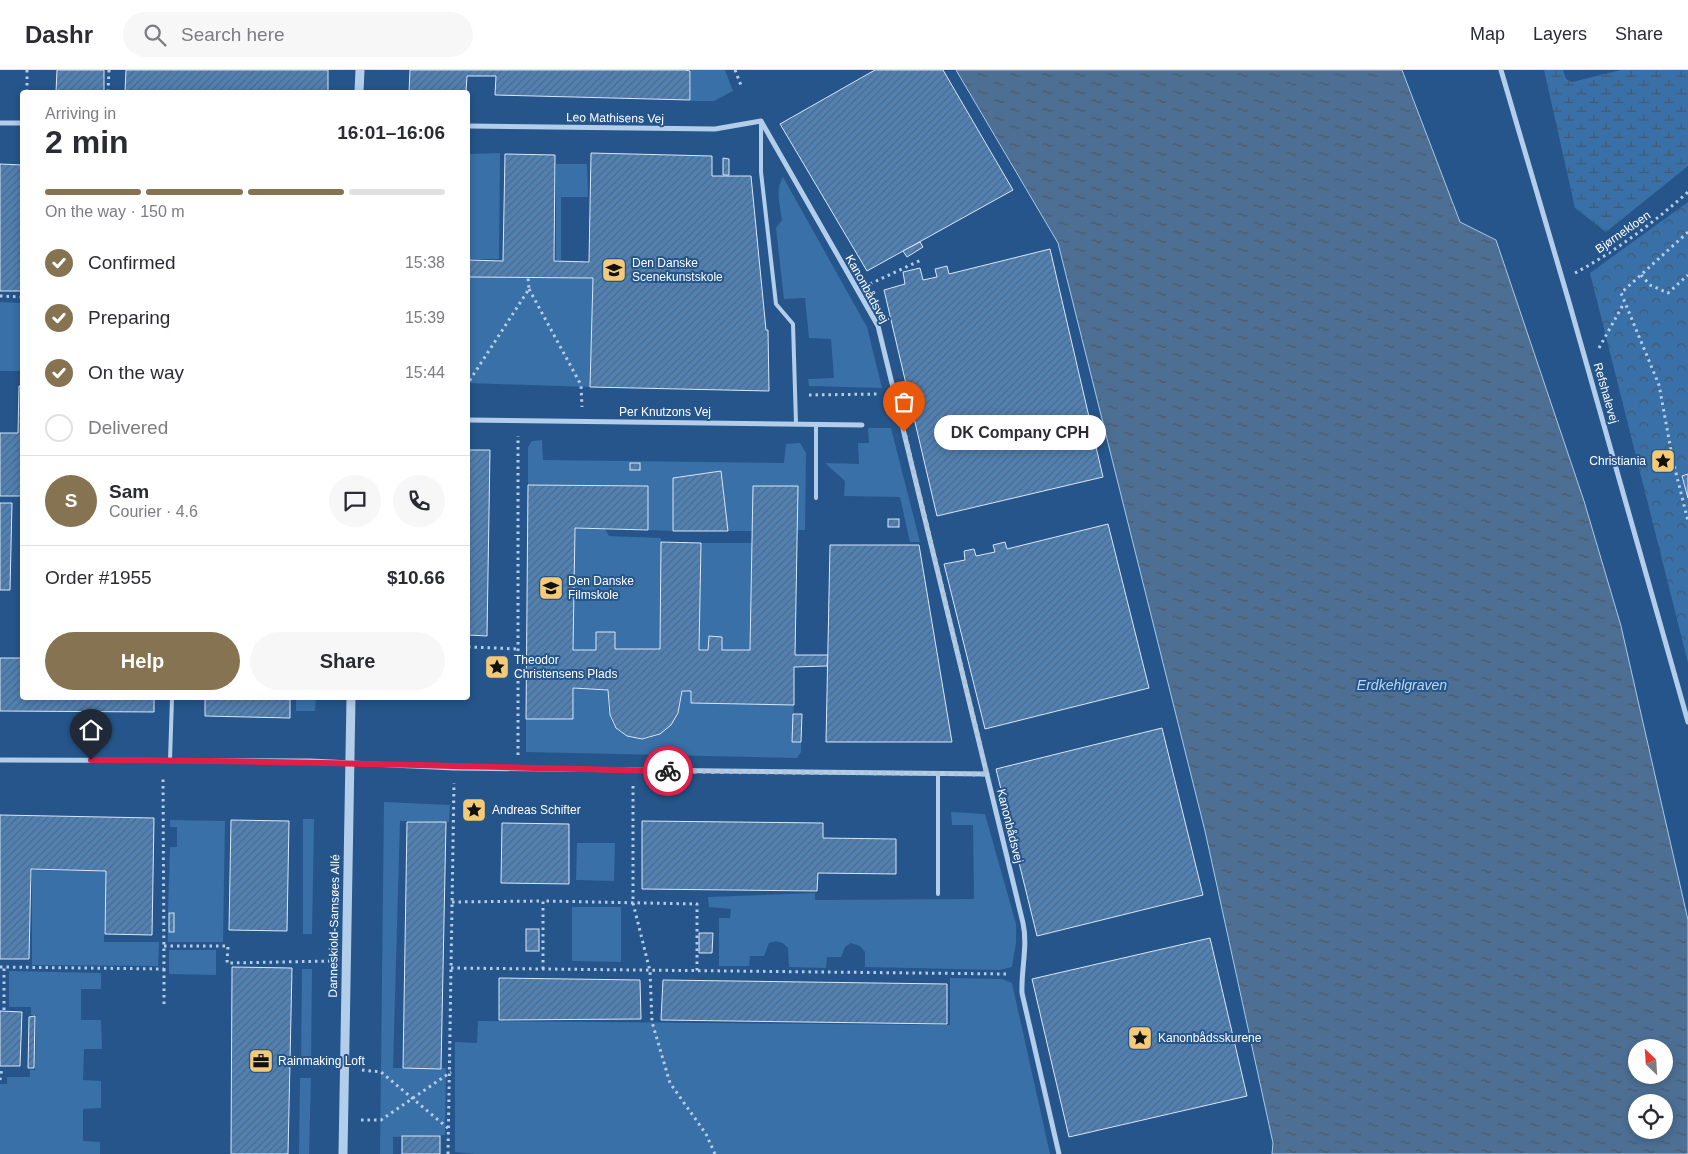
<!DOCTYPE html>
<meta charset="utf-8">
<style>
:root{--surface:#fff;--page:#f7f7f7;--text:#2b2b33;--muted:#7c7c81;--line:#e1e1e2;--accent:#857352}
body{margin:0;font-family:Arial,sans-serif;background:var(--page);color:var(--text);height:100vh;display:flex;flex-direction:column;font-size:19px;white-space:nowrap}
*{box-sizing:border-box;margin:0}
p{font-size:16px;color:var(--muted)}
.icon{flex:none;width:28px;height:28px;fill:none;stroke:currentColor;stroke-width:2;stroke-linecap:round;stroke-linejoin:round}
.map{position:relative;flex:1;overflow:hidden}
.drawer{position:absolute;left:20px;top:20px;width:450px;height:610px;display:flex;flex-direction:column;background:var(--surface);border-radius:5px;box-shadow:0 2px 8px #0003}
.drawer>*{flex:none}
.needle{width:32px;rotate:335deg}
.tools{position:absolute;left:1628px;top:969px;display:grid;gap:10px}
.tools a{display:grid;place-items:center;width:45px;height:45px;border-radius:50%;background:var(--surface);box-shadow:0 2px 8px #0003;font-size:25px}
.pin{position:absolute;display:grid;place-items:center;width:42px;height:42px;color:#fff;margin:-51px -21px;border-radius:50% 50% 50% 0;rotate:-45deg;box-shadow:0 0 5px #0007}
.pin .icon{rotate:45deg}
.courier{position:absolute;display:grid;place-items:center;width:50px;height:50px;margin:-25px;border:4px solid #e11d48;border-radius:50%;background:#fff;color:#222;box-shadow:0 1px 6px #0007}
.bubble{position:absolute;height:35px;border-radius:18px;background:var(--surface);box-shadow:0 2px 8px #0003;font-size:16px;font-weight:700;line-height:35px;text-align:center}
.head em{font-style:normal;font-weight:700}
.head div{display:flex;flex-direction:column-reverse}
.head{display:flex;align-items:center;justify-content:space-between;height:85px;padding:0 25px}
h1{font-size:32px;font-weight:700;line-height:38px}
.bar{display:grid;grid-template-columns:repeat(4,1fr);gap:8px 5px;align-content:center;height:60px;padding:0 25px}
.bar i{height:6px;border-radius:4px;background:var(--line)}
.bar .current{background:var(--accent)}
.bar p{grid-column:span 4}
.line{display:flex;align-items:center;gap:12px;padding:0 25px;border-top:1px solid var(--line)}
.line div{flex:1}
.round{display:grid;place-items:center;flex:none;width:52px;height:52px;border-radius:26px;background:var(--page)}
ol{padding:0 25px;list-style:none}
li{display:flex;align-items:center;gap:15px;height:55px}
li p{margin-inline-start:auto}
li .icon{padding:5px;border-radius:50%;background:var(--accent);color:#fff;stroke-width:4}
li:last-child{color:var(--muted)}
li i{width:28px;height:28px;border:2px solid var(--line);border-radius:50%}
.primary-button{display:flex;gap:10px;margin-top:auto;padding:10px 25px}
.primary-button a{flex:1;height:58px;border-radius:30px;background:var(--accent);color:#fff;font-size:20px;font-weight:700;line-height:58px;text-align:center}
.primary-button a+a{background:var(--page);color:var(--text)}
header{display:flex;align-items:center;gap:30px;box-sizing:border-box;height:70px;padding:0 25px;background:var(--surface);border-bottom:1px solid var(--line)}
header strong{font-size:24px}
nav{display:flex;gap:28px;margin-inline-start:auto;font-size:18px}
.search{width:350px;height:45px;background:var(--page);display:flex;align-items:center;gap:12px;box-sizing:border-box;padding:0 18px;border-radius:28px;color:var(--muted);font-size:19px}
.map>svg:first-child{display:block}
</style>
<header>
<strong>Dashr</strong>
<div class="search"><svg class="icon" aria-label="search" viewBox="0 0 24 24"><circle cx="10" cy="10" r="6"/><path d="M15 15l6 6"/></svg>Search here</div>
<nav><a>Map</a><a>Layers</a><a>Share</a></nav>
</header>
<div class="map">
<svg width="1688" height="1084" viewBox="0 0 1688 1084">
<defs>
<pattern id="wetland-marsh" width="20" height="14" patternUnits="userSpaceOnUse" patternTransform="scale(1.25)"><rect width="20" height="14" fill="#3970a7"/><path d="M1 5h8M5 5V1M11 12h8M15 12V8" fill="none" stroke="#445a70"/></pattern>
<pattern id="park-crowns" width="20" height="18" patternUnits="userSpaceOnUse" patternTransform="scale(1.25)"><rect width="20" height="18" fill="#3970a7"/><path d="M2 6a3 3 0 1 1 6 0M12 15a3 3 0 1 1 6 0" fill="none" stroke="#445a70"/></pattern>
<pattern id="water-ripples" width="26" height="14" patternUnits="userSpaceOnUse" patternTransform="scale(1.25)"><rect width="26" height="14" fill="#4d6f94"/><path d="M2 4q2-2 4 0t4 0M15 11q2-2 4 0t4 0" fill="none" stroke="#4c5a69"/></pattern>
<pattern id="building-hatch" width="6" height="6" patternUnits="userSpaceOnUse" patternTransform="scale(1.25)"><rect width="6" height="6" fill="#5181b3"/><path d="M-1 1l2-2M0 6l6-6M5 7l2-2" fill="none" stroke="#4f6985"/></pattern>
</defs>
<rect width="100%" height="100%" fill="#25558a"/>
<polygon fill="url(#wetland-marsh)" points="1544,0 1563,0 1566,9 1572,12 1621,0 1688,0 1688,96 1606,162 1575,138"/>
<polygon fill="url(#park-crowns)" points="1688,132 1688,593 1590,203"/>
<g fill="#3970a7">
<polygon points="691,0 725,0 733,21 714,31 691,31"/>
<polygon points="500,83 499,189 468,189 468,84"/>
<polygon points="556,94 587,94 588,127 561,127 561,190 556,190"/>
<path d="M783,107L867,257L882,318L809,316L808,309L834,308L831,269L809,268L805,228L784,229L776,158L782,150C780,135 775,120 783,107Z"/>
<polygon points="468,207 593,208 590,317 468,313"/>
<polygon points="0,232 22,233 22,301 0,301"/>
<polygon points="868,358 891,358 920,472 910,472 900,427 844,426 845,411 825,393 859,394 858,373 869,373"/>
<polygon points="542,370 543,390 784,393 786,374 800,373 806,383 805,460 798,460 798,416 753,416 752,461 728,461 721,401 673,408 673,461 648,460 648,416 528,415 528,377 532,371"/>
<polygon points="575,458 605,459 609,466 661,468 660,579 615,579 615,562 596,562 596,580 573,580"/>
<polygon points="701,473 752,473 750,580 722,580 722,567 709,566 708,580 699,580"/>
<path d="M573,618L608,620C608,632 607,648 616,658C621,664 629,667 637,668C665,672 681,646 682,621H691V633L794,635L792,672H801V682L797,688L526,682V649H572Z"/>
<polygon points="296,628 316,628 315,641 296,641"/>
<polygon points="384,732 450,735 449,752 400,751 393,998 446,998 445,1065 393,1067 393,1084 380,1084"/>
<path d="M951,742L985,744L1016,854V873L1012,897L1000,900L865,897V882L860,876L851,873L845,877L841,887H827L826,898L789,897L788,878C782,871 777,870 769,873L764,886H750L749,896H719V848H730L731,839L709,837L708,827L815,823V830L974,829L973,755H952Z"/>
<polygon points="303,749 314,749 312,864 303,864"/>
<polygon points="170,750 225,751 223,872 168,872 168,863 174,862 174,843 168,842 170,777 177,777 177,757 170,757"/>
<polygon points="577,773 615,773 614,811 576,810"/>
<polygon points="32,800 106,801 104,872 159,872 158,896 32,895"/>
<polygon points="572,837 621,837 621,892 572,891"/>
<polygon points="169,880 216,880 216,905 169,904"/>
<polygon points="302,899 312,899 311,995 301,995"/>
<polygon points="9,901 101,903 101,919 81,919 81,950 101,950 102,979 84,979 83,1010 101,1011 101,1038 83,1039 83,1071 100,1072 100,1084 0,1084 0,1014 7,1014 7,1007 30,1007 30,1000 35,1000 36,945 31,945 31,937 9,937"/>
<polygon points="950,908 1002,909 1012,913 1050,1084 474,1084 455,1082 455,972 477,973 478,951 950,955"/>
<polygon points="300,1008 311,1008 309,1084 299,1084"/>
</g>
<path fill="url(#water-ripples)" stroke="#a7c9ea" fill-rule="evenodd" d="M956,0H1402L1460,152L1496,170L1584,431L1621,556L1688,850V1084H1272L1273,1073L1205,761L1058,173ZM1636,978H1664V1005H1636ZM1636,1032H1664V1060H1636Z"/>
<g fill="url(#building-hatch)" stroke="#d7e7f7">
<polygon points="57,0 104,0 104,22 56,22"/>
<polygon points="126,0 328,0 328,22 125,22"/>
<polygon points="410,0 685,0 690,1 690,30 495,25 496,6 467,6 466,22 409,22"/>
<polygon points="875,0 943,0 1013,120 867,201 780,54"/>
<polygon points="591,83 712,86 712,106 751,106 766,260 768,260 769,321 590,317 593,208 468,207 468,190 503,191 505,84 555,85 554,191 589,192"/>
<polygon points="723,88 729,89 729,105 723,105"/>
<polygon points="0,94 22,95 22,221 0,221"/>
<polygon points="920,172 923,177 907,187 903,181"/>
<polygon points="1050,179 1103,407 937,446 884,220 905,214 903,202 920,198 923,210 937,207 935,199 947,196 949,204"/>
<polygon points="19,316 22,316 22,426 0,426 0,363 18,363"/>
<polygon points="468,380 490,380 487,566 468,565"/>
<rect x="630" y="393" width="10" height="7"/>
<polygon points="721,401 728,461 673,461 673,408"/>
<polygon points="1688,404 1688,428 1682,406"/>
<polygon points="528,415 648,416 648,460 575,458 573,580 596,580 596,562 615,562 615,579 660,579 661,472 701,473 699,580 708,580 709,566 722,567 722,580 750,580 753,416 798,416 795,585 828,585 827,596 794,597 794,635 691,633 691,621 682,621 678,643 671,655 660,664 642,669 627,666 616,658 610,645 608,620 573,618 573,649 526,649"/>
<polygon points="0,433 12,433 10,520 0,520"/>
<rect x="888" y="449" width="11" height="8"/>
<polygon points="1108,454 1149,618 985,659 944,494 965,490 964,481 974,479 976,486 995,482 993,475 1005,472 1007,479"/>
<polygon points="830,475 919,475 952,672 826,672"/>
<polygon points="0,588 22,588 22,628 154,628 154,642 0,641"/>
<polygon points="205,628 290,628 290,648 205,646"/>
<polygon points="793,644 802,644 801,672 792,672"/>
<polygon points="1162,658 1203,825 1037,866 996,699"/>
<polygon points="0,745 154,748 152,865 105,864 106,801 31,799 29,889 0,889"/>
<polygon points="231,750 289,751 287,861 229,860"/>
<polygon points="642,751 823,753 823,768 896,769 896,804 818,803 817,821 642,819"/>
<polygon points="407,752 446,752 441,999 403,998"/>
<polygon points="502,753 569,754 569,814 501,813"/>
<rect x="169" y="843" width="5" height="19"/>
<rect x="526" y="859" width="13" height="22"/>
<polygon points="699,863 713,863 712,883 699,883"/>
<polygon points="1210,868 1247,1026 1069,1067 1032,909"/>
<polygon points="232,897 292,898 288,1084 231,1084"/>
<polygon points="499,908 640,910 641,949 499,950"/>
<polygon points="663,910 947,914 947,954 661,950"/>
<polygon points="0,941 22,942 20,996 0,996"/>
<polygon points="35,946 34,998 28,998 29,947"/>
<rect x="402" y="1066" width="38" height="18"/>
</g>
<g fill="none" stroke-linecap="round" stroke-linejoin="round">
<g stroke="#b2ceea" stroke-width="3" stroke-dasharray="2.5 4" stroke-linecap="butt">
<polyline points="735,0 742,18"/>
<polyline points="27,22 27,0"/>
<polyline points="108,22 109,0"/>
<polyline points="1688,162 1621,223 1659,315 1673,391 1688,451"/>
<path d="M1575,203C1616,181 1653,153 1688,122"/>
<polyline points="1641,205 1650,215 1668,223 1688,205"/>
<polyline points="870,214 921,190"/>
<polyline points="529,219 581,315 582,337"/>
<polyline points="0,226 22,227"/>
<polyline points="1599,278 1624,233"/>
<polyline points="809,325 880,324"/>
<polyline points="468,336 468,313 529,219 528,207"/>
<polyline points="468,577 519,579"/>
<polyline points="518,685 518,366"/>
<polyline points="633,716 633,833 650,901 652,952 670,1013 706,1064 715,1084"/>
<polyline points="452,832 543,831"/>
<polyline points="164,876 228,876 227,893 331,891"/>
<polyline points="0,897 164,899 163,706"/>
<polyline points="451,898 1008,904"/>
<polyline points="164,899 164,935"/>
<polyline points="543,899 543,831 697,834 697,902"/>
<polyline points="4,940 4,897"/>
<polyline points="362,1000 381,1002 449,1059"/>
<polyline points="0,1010 2,998"/>
<polyline points="361,1050 381,1050 451,1002"/>
<polyline points="448,1084 454,713"/>
</g>
<g stroke="#b2ceea" stroke-width="4">
<polyline points="761,51 761,102 776,234 793,254 796,353"/>
<polyline points="816,428 816,355"/>
<polyline points="170,690 172,628"/>
<polyline points="938,704 938,824"/>
</g>
<g stroke="#b2ceea" stroke-width="5">
<polyline points="1501,0 1569,232 1688,652"/>
<polyline points="0,53 22,53"/>
<path d="M468,56L715,59L761,51L878,256L1023,853C1028,876 1021,899 1022,923L1059,1084"/>
<polyline points="468,350 862,355"/>
<polyline points="0,690 310,691 454,698 987,704"/>
</g>
<g stroke="#b2ceea" stroke-width="9">
<polyline points="359,22 360,0"/>
<polyline points="343,1084 351,628"/>
</g>
</g>
<g fill="none" stroke-linecap="round" stroke-linejoin="round">
<polyline stroke="#b3c4d6" stroke-width="5" stroke-dasharray="0 9" points="668,701 987,704 904,362"/>
<path stroke="#e11d48" stroke-width="6" d="M91,690C283,690 476,697 668,701"/>
</g>
<defs>
<symbol id="university-square" viewBox="-11 -11 22 22"><rect x="-9" y="-9" width="18" height="18" rx="4" fill="#f4ca77" stroke="#25558a"/><path d="M0-5L7-2L0 1L-7-2ZM-4 1L0 2.5L4 1V4Q0 6-4 4Z" fill="#111"/></symbol>
<symbol id="sight-square" viewBox="-11 -11 22 22"><rect x="-9" y="-9" width="18" height="18" rx="4" fill="#f4ca77" stroke="#25558a"/><path d="M0-6L1.8-2.2L6-1.7L2.9 1.2L3.7 5.4L0 3.3L-3.7 5.4L-2.9 1.2L-6-1.7L-1.8-2.2Z" fill="#111"/></symbol>
<symbol id="office-square" viewBox="-11 -11 22 22"><rect x="-9" y="-9" width="18" height="18" rx="4" fill="#f4ca77" stroke="#25558a"/><path d="M-6-3h4V-5.5h4V-3h4V5H-6ZM-1-4.5V-3h2v-1.5ZM-6 0V1H6V0Z" fill="#111"/></symbol>
</defs>
<g fill-rule="evenodd">
<use href="#university-square" x="600" y="186" width="28" height="28"/>
<use href="#sight-square" x="1649" y="377" width="28" height="28"/>
<use href="#university-square" x="537" y="504" width="28" height="28"/>
<use href="#sight-square" x="483" y="583" width="28" height="28"/>
<use href="#sight-square" x="460" y="726" width="28" height="28"/>
<use href="#sight-square" x="1126" y="954" width="28" height="28"/>
<use href="#office-square" x="247" y="977" width="28" height="28"/>
</g>
<g text-anchor="middle" stroke-width="4" stroke-linejoin="round" paint-order="stroke">
<g font-size="12" fill="#fff" stroke="#25558a">
<text transform="translate(615 48) rotate(1)" y="4">Leo Mathisens Vej</text>
<text transform="translate(1623 162) rotate(-35)" y="4">Bjørnekloen</text>
<text transform="translate(867 219) rotate(61)" y="4">Kanonbådsvej</text>
<text transform="translate(1606 323) rotate(74)" y="4">Refshalevej</text>
<text x="665" y="346">Per Knutzons Vej</text>
<text transform="translate(1010 756) rotate(76)" y="4">Kanonbådsvej</text>
<text transform="translate(334 856) rotate(-89)" y="4">Danneskiold-Samsøes Allé</text>
</g>
<g font-size="12" fill="#fff" stroke="#25558a" text-anchor="start">
<text x="632" y="197">Den Danske<tspan x="632" dy="14">Scenekunstskole</tspan></text>
<text x="1646" y="395" text-anchor="end">Christiania</text>
<text x="568" y="515">Den Danske<tspan x="568" dy="14">Filmskole</tspan></text>
<text x="514" y="594">Theodor<tspan x="514" dy="14">Christensens Plads</tspan></text>
<text x="492" y="744">Andreas Schifter</text>
<text x="1158" y="972">Kanonbådsskurene</text>
<text x="278" y="995">Rainmaking Loft</text>
</g>
<g font-size="14" font-style="italic" fill="#bed7f1" stroke="#25558a">
<text x="1402" y="620">Erdkehlgraven</text>
</g>
</g>
</svg>
<div class="tools">
<a><svg class="needle" viewBox="-14 -14 28 28"><path d="M0-13l5 13h-10z" fill="#e53935"/><path d="M0 13l5-13h-10z" fill="#7c7c81"/></svg></a>
<a><svg class="icon" aria-label="locate" viewBox="0 0 24 24"><circle cx="12" cy="12" r="6"/><path d="M12 2v4M12 18v4M2 12h4M18 12h4"/></svg></a>
</div>
<div class="pin" style="left:904px;top:362px;background:#ea580c"><svg class="icon" aria-label="bag" viewBox="0 0 24 24"><path d="M5 8h14l-1 12H6zM9 8a3 3 0 0 1 6 0"/></svg></div>
<div class="pin" style="left:91px;top:690px;background:#1f2937"><svg class="icon" aria-label="home" viewBox="0 0 24 24"><path d="M3 11l9-7 9 7M6 9v11h12V9"/></svg></div>
<div class="courier" style="left:668px;top:701px"><svg class="icon" aria-label="bike" viewBox="0 0 24 24"><circle cx="6" cy="16" r="4"/><circle cx="18" cy="16" r="4"/><path d="M6 16l4-8h5l3 8M10 8l3 8H6M13 5h3"/></svg></div>
<div class="bubble" style="left:934px;top:345px;width:172px">DK Company CPH</div>
<section class="drawer">
<div class="head"><div><h1>2 min</h1><p>Arriving in</p></div><em>16:01–16:06</em></div>
<div class="bar"><i class="current"></i><i class="current"></i><i class="current"></i><i></i><p>On the way · 150 m</p></div>
<ol>
<li><svg class="icon" aria-label="check" viewBox="0 0 24 24"><path d="M5 12l5 5 9-10"/></svg>Confirmed<p>15:38</p></li>
<li><svg class="icon" aria-label="check" viewBox="0 0 24 24"><path d="M5 12l5 5 9-10"/></svg>Preparing<p>15:39</p></li>
<li><svg class="icon" aria-label="check" viewBox="0 0 24 24"><path d="M5 12l5 5 9-10"/></svg>On the way<p>15:44</p></li>
<li><i></i>Delivered</li>
</ol>
<div class="line" style="height:90px"><b class="round" style="background:var(--accent);color:#fff">S</b><div><b>Sam</b><p>Courier · 4.6</p></div><a class="round"><svg class="icon" aria-label="chat" viewBox="0 0 24 24"><path d="M4 5h16v11H9l-5 4z"/></svg></a><a class="round"><svg class="icon" aria-label="phone" viewBox="0 0 24 24"><path d="M5 4h4l2 5-3 2q2 4 5 5l2-3 5 2v4C11 20 4 13 5 4z"/></svg></a></div>
<div class="line" style="height:65px"><div>Order #1955</div><b>$10.66</b></div>
<div class="primary-button"><a>Help</a><a>Share</a></div>
</section>
</div>
